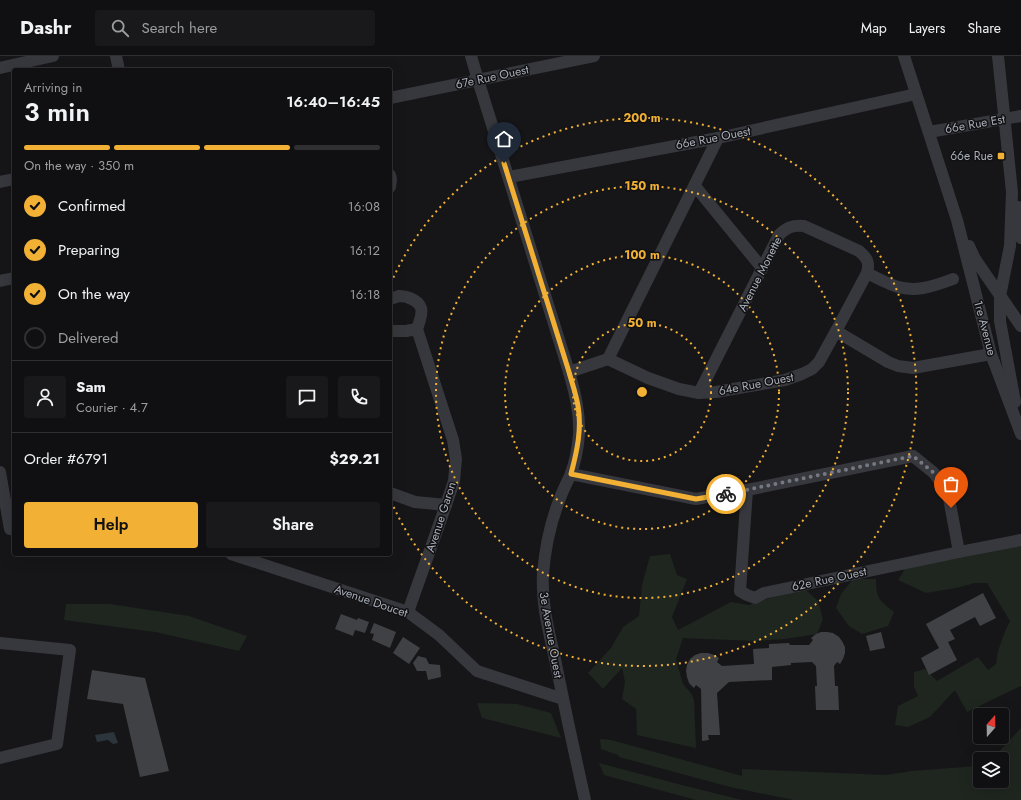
<!DOCTYPE html>
<meta charset="utf-8">
<style>
:root{--surface:#101012;--page:#19191b;--text:#f1f3f6;--muted:#9c9d9f;--line:#303032;--accent:#f2b134}
body{margin:0;font-family:Jost,sans-serif;background:var(--page);color:var(--text);height:100vh;display:flex;flex-direction:column;font-size:15px;white-space:nowrap}
*{box-sizing:border-box;margin:0}
p{font-size:13px;color:var(--muted)}
.icon{flex:none;width:22px;height:22px;fill:none;stroke:currentColor;stroke-width:2;stroke-linecap:round;stroke-linejoin:round}
.map{position:relative;flex:1;overflow:hidden}
.details{position:absolute;left:12px;top:12px;width:380px;height:488px;display:flex;flex-direction:column;background:var(--surface);border-radius:4px;box-shadow:0 4px 16px #0002,0 0 0 1px var(--line)}
.details>*{flex:none}
.needle{width:26px;rotate:20deg}
.tools{position:absolute;left:973px;top:652px;display:grid;gap:8px}
.tools a{display:grid;place-items:center;width:36px;height:36px;border-radius:4px;background:var(--surface);box-shadow:0 4px 16px #0002,0 0 0 1px var(--line);font-size:20px}
.pin{position:absolute;display:grid;place-items:center;width:34px;height:34px;color:#fff;margin:-41px -17px;border-radius:50% 50% 50% 0;rotate:-45deg;box-shadow:0 0 4px #0007}
.pin .icon{rotate:45deg}
.courier{position:absolute;display:grid;place-items:center;width:40px;height:40px;margin:-20px;border:3px solid #f2b134;border-radius:50%;background:#fff;color:#222;box-shadow:0 1px 5px #0007}
.overview em{font-style:normal;font-weight:600}
.overview div{display:flex;flex-direction:column-reverse}
.overview{display:flex;align-items:center;justify-content:space-between;height:68px;padding:0 12px}
h1{font-size:26px;font-weight:600;line-height:30px}
.bar{display:grid;grid-template-columns:repeat(4,1fr);gap:6px 4px;align-content:center;height:48px;padding:0 12px}
.bar i{height:5px;border-radius:3px;background:var(--line)}
.bar .selected{background:var(--accent)}
.bar p{grid-column:span 4}
.line{display:flex;align-items:center;gap:10px;padding:0 12px;border-top:1px solid var(--line)}
.line div{flex:1}
.round{display:grid;place-items:center;flex:none;width:42px;height:42px;border-radius:4px;background:var(--page)}
ol{padding:0 12px;list-style:none}
li{display:flex;align-items:center;gap:12px;height:44px}
li p{margin-inline-start:auto}
li .icon{padding:4px;border-radius:50%;background:var(--accent);color:#111;stroke-width:4}
li:last-child{color:var(--muted)}
li i{width:22px;height:22px;border:2px solid var(--line);border-radius:50%}
.primary-button{display:flex;gap:8px;margin-top:auto;padding:8px 12px}
.primary-button a{flex:1;height:46px;border-radius:4px;background:var(--accent);color:#111;font-size:16px;font-weight:600;line-height:46px;text-align:center}
.primary-button a+a{background:var(--page);color:var(--text)}
header{display:flex;align-items:center;gap:24px;box-sizing:border-box;height:56px;padding:0 20px;background:var(--surface);border-bottom:1px solid var(--line)}
header strong{font-size:19px}
nav{display:flex;gap:22px;margin-inline-start:auto;font-size:14px}
.search{width:280px;height:36px;background:var(--page);display:flex;align-items:center;gap:10px;box-sizing:border-box;padding:0 14px;border-radius:4px;color:var(--muted);font-size:15px}
.map>svg:first-child{display:block}
</style>
<header>
<strong>Dashr</strong>
<div class="search"><svg class="icon" aria-label="search" viewBox="0 0 24 24"><circle cx="10" cy="10" r="6"/><path d="M15 15l6 6"/></svg>Search here</div>
<nav><a>Map</a><a>Layers</a><a>Share</a></nav>
</header>
<div class="map">
<svg width="1021" height="744" viewBox="0 0 1021 744">
<rect width="100%" height="100%" fill="#161618"/>
<g fill="#1e261f">
<polygon points="1021,483 1021,630 1006,637 967,656 955,634 930,661 908,671 895,669 898,650 918,640 914,630 914,616 925,613 937,625 978,601 988,614 996,608 998,595 1004,578 1010,565 987,527 975,527 956,532 926,537 898,524 907,510"/>
<polygon points="670,498 677,519 687,523 672,561 678,574 731,546 749,549 767,543 805,533 818,545 823,563 817,578 785,583 754,585 683,582 676,603 683,628 691,637 694,644 696,692 637,679 636,653 622,643 625,626 622,612 603,633 588,617 611,592 623,571 639,560 642,529 650,500"/>
<path d="M853,523H876C876,543 879,544 894,556L888,570L862,578L849,570L836,552L841,538Z"/>
<polygon points="66,548 110,548 189,560 247,580 239,595 155,576 64,564"/>
<polygon points="477,647 517,648 551,657 561,682 482,662"/>
<polygon points="1021,672 1021,744 794,744 730,731 619,701 618,699 601,693 600,683 611,684 742,720 742,713 886,719 912,715 977,710 980,709 980,725 1002,725 1002,703 991,703 993,702"/>
<polygon points="599,707 678,728 742,744 696,744 604,719"/>
</g>
<polygon fill="#2c353c" points="114,676 118,687 113,688 108,684 97,686 95,679"/>
<g fill="#404145">
<polygon points="983,537 996,562 980,570 975,561 950,574 955,583 948,586 957,604 929,619 921,602 939,592 926,568"/>
<polygon points="341,558 357,564 358,562 369,566 365,577 355,574 353,580 335,573"/>
<polygon points="374,567 396,576 390,592 372,584 374,578 370,577"/>
<polygon points="821,576 827,576 833,577 839,581 842,585 845,591 845,597 843,603 840,608 837,606 834,610 835,630 838,630 839,654 816,654 815,630 817,630 816,610 812,606 791,607 791,609 772,611 772,624 729,626 717,637 720,679 708,679 709,684 702,685 701,633 696,629 694,632 689,627 687,621 686,615 687,609 690,603 695,599 701,597 708,597 714,599 719,602 717,606 722,610 754,608 753,593 769,592 769,588 789,587 790,589 809,589 813,584 811,582 816,578"/>
<polygon points="881,576 885,592 870,595 866,580"/>
<polygon points="403,581 420,592 409,608 393,597"/>
<polygon points="418,600 426,602 429,608 440,609 441,621 428,624 426,615 417,615 413,607"/>
<polygon points="92,614 145,622 169,715 140,721 123,648 87,643"/>
</g>
<g fill="none" stroke-linecap="round" stroke-linejoin="round">
<g stroke="#37383d" stroke-width="12">
<polyline points="116,0 119,14"/>
<path d="M471,0L478,24L569,316C575,337 580,357 579,378C578,392 575,407 570,420C566,428 562,436 559,445C550,468 545,493 543,518C541,549 550,579 556,608C565,653 575,699 585,744"/>
<polyline points="904,0 957,164 991,298 1021,378"/>
<polyline points="998,0 1012,136 1010,190 1000,240 1000,265 1015,346"/>
<polyline points="0,12 53,0"/>
<polyline points="390,42 594,0"/>
<polyline points="929,76 1021,60"/>
<polyline points="390,119 391,124 390,131"/>
<polyline points="509,121 718,82 916,38"/>
<polyline points="0,126 14,123"/>
<polyline points="695,130 762,212"/>
<polyline points="1018,151 1021,182"/>
<polyline points="969,190 975,203 1021,270"/>
<path d="M867,217C875,221 882,225 890,228C912,238 932,231 953,223"/>
<polyline points="0,225 14,222"/>
<path d="M390,243C393,242 396,241 399,240C407,240 418,244 421,252C423,258 419,267 417,273L453,384L456,403L454,425L446,449L408,556"/>
<polyline points="390,275 406,275 417,273"/>
<polyline points="608,303 718,82"/>
<polyline points="569,316 608,303 648,322 679,333 699,337 716,336 785,324 802,318 812,313 819,306 836,275 888,306 898,310 913,312 991,298"/>
<path d="M699,337L779,179C787,171 793,169 804,170L859,195C867,202 870,206 867,217L836,275"/>
<polyline points="0,416 10,473"/>
<polyline points="571,418 696,443 747,434 913,400 934,417 948,437 959,496"/>
<polyline points="747,434 740,535 747,539 755,542 764,537 959,496 1021,484"/>
<polyline points="390,437 415,446 446,449"/>
<polyline points="231,498 408,556 439,579 477,615 563,643"/>
<polyline points="0,587 70,594 57,688 0,702"/>
</g>
</g>
<g fill="none" stroke-linecap="round" stroke-linejoin="round">
<polyline stroke="#757880" stroke-width="4" stroke-dasharray="0 7.2" points="726,438 913,400 934,417 948,437 951,452"/>
<path stroke="#f2b134" stroke-width="5" d="M504,107L569,316C572,327 576,338 578,350C582,373 577,395 571,418L696,443L726,438"/>
</g>
<g fill="none" stroke="#f2b134" stroke-width="2" stroke-dasharray="2 4">
<circle cx="642" cy="336" r="69"/>
<circle cx="642" cy="336" r="137"/>
<circle cx="642" cy="336" r="206"/>
<path d="M391 227A274 274 0 1 1 391 445"/>
</g>
<rect fill="#f2b134" stroke="#111113" stroke-width="1.5" x="997" y="96" width="8" height="8" rx="2"/>
<g text-anchor="middle" stroke-width="3" stroke-linejoin="round" paint-order="stroke">
<g font-size="12" fill="#a8adb8" stroke="#111113">
<text transform="translate(492 21) rotate(-12)" y="4">67e Rue Ouest</text>
<text transform="translate(975 68) rotate(-10)" y="4">66e Rue Est</text>
<text transform="translate(713 82) rotate(-11)" y="4">66e Rue Ouest</text>
<text transform="translate(760 218) rotate(-63)" y="4">Avenue Monette</text>
<text transform="translate(985 272) rotate(75)" y="4">1re Avenue</text>
<text transform="translate(756 328) rotate(-11)" y="4">64e Rue Ouest</text>
<text transform="translate(441 461) rotate(-72)" y="4">Avenue Garon</text>
<text transform="translate(829 523) rotate(-12)" y="4">62e Rue Ouest</text>
<text transform="translate(371 545) rotate(19)" y="4">Avenue Doucet</text>
<text transform="translate(551 579) rotate(80)" y="4">3e Avenue Ouest</text>
</g>
<g font-size="12" fill="#a8adb8" stroke="#111113" text-anchor="end">
<text x="993" y="104">66e Rue</text>
</g>
</g>
<circle cx="642" cy="336" r="6" fill="#f2b134" stroke="#111113" stroke-width="2"/>
<g font-size="12" text-anchor="middle" font-weight="bold" fill="#f2b134" stroke="#111113" stroke-width="3" stroke-linejoin="round" paint-order="stroke">
<text x="642" y="66">200 m</text>
<text x="642" y="134">150 m</text>
<text x="642" y="203">100 m</text>
<text x="642" y="271">50 m</text>
</g>
</svg>
<div class="tools">
<a><svg class="needle" viewBox="-14 -14 28 28"><path d="M0-13l5 13h-10z" fill="#e53935"/><path d="M0 13l5-13h-10z" fill="#9c9d9f"/></svg></a>
<a><svg class="icon" aria-label="layers" viewBox="0 0 24 24"><path d="M12 4l9 5-9 5-9-5zM3 14l9 5 9-5"/></svg></a>
</div>
<div class="pin" style="left:951px;top:452px;background:#ea580c"><svg class="icon" aria-label="bag" viewBox="0 0 24 24"><path d="M5 8h14l-1 12H6zM9 8a3 3 0 0 1 6 0"/></svg></div>
<div class="pin" style="left:504px;top:107px;background:#1f2937"><svg class="icon" aria-label="home" viewBox="0 0 24 24"><path d="M3 11l9-7 9 7M6 9v11h12V9"/></svg></div>
<div class="courier" style="left:726px;top:438px"><svg class="icon" aria-label="bike" viewBox="0 0 24 24"><circle cx="6" cy="16" r="4"/><circle cx="18" cy="16" r="4"/><path d="M6 16l4-8h5l3 8M10 8l3 8H6M13 5h3"/></svg></div>
<section class="details">
<div class="overview"><div><h1>3 min</h1><p>Arriving in</p></div><em>16:40–16:45</em></div>
<div class="bar"><i class="selected"></i><i class="selected"></i><i class="selected"></i><i></i><p>On the way · 350 m</p></div>
<ol>
<li><svg class="icon" aria-label="check" viewBox="0 0 24 24"><path d="M5 12l5 5 9-10"/></svg>Confirmed<p>16:08</p></li>
<li><svg class="icon" aria-label="check" viewBox="0 0 24 24"><path d="M5 12l5 5 9-10"/></svg>Preparing<p>16:12</p></li>
<li><svg class="icon" aria-label="check" viewBox="0 0 24 24"><path d="M5 12l5 5 9-10"/></svg>On the way<p>16:18</p></li>
<li><i></i>Delivered</li>
</ol>
<div class="line" style="height:72px"><a class="round"><svg class="icon" aria-label="person" viewBox="0 0 24 24"><circle cx="12" cy="8" r="4"/><path d="M4 21q1-7 8-7t8 7"/></svg></a><div><b>Sam</b><p>Courier · 4.7</p></div><a class="round"><svg class="icon" aria-label="chat" viewBox="0 0 24 24"><path d="M4 5h16v11H9l-5 4z"/></svg></a><a class="round"><svg class="icon" aria-label="phone" viewBox="0 0 24 24"><path d="M5 4h4l2 5-3 2q2 4 5 5l2-3 5 2v4C11 20 4 13 5 4z"/></svg></a></div>
<div class="line" style="height:52px"><div>Order #6791</div><b>$29.21</b></div>
<div class="primary-button"><a>Help</a><a>Share</a></div>
</section>
</div>
